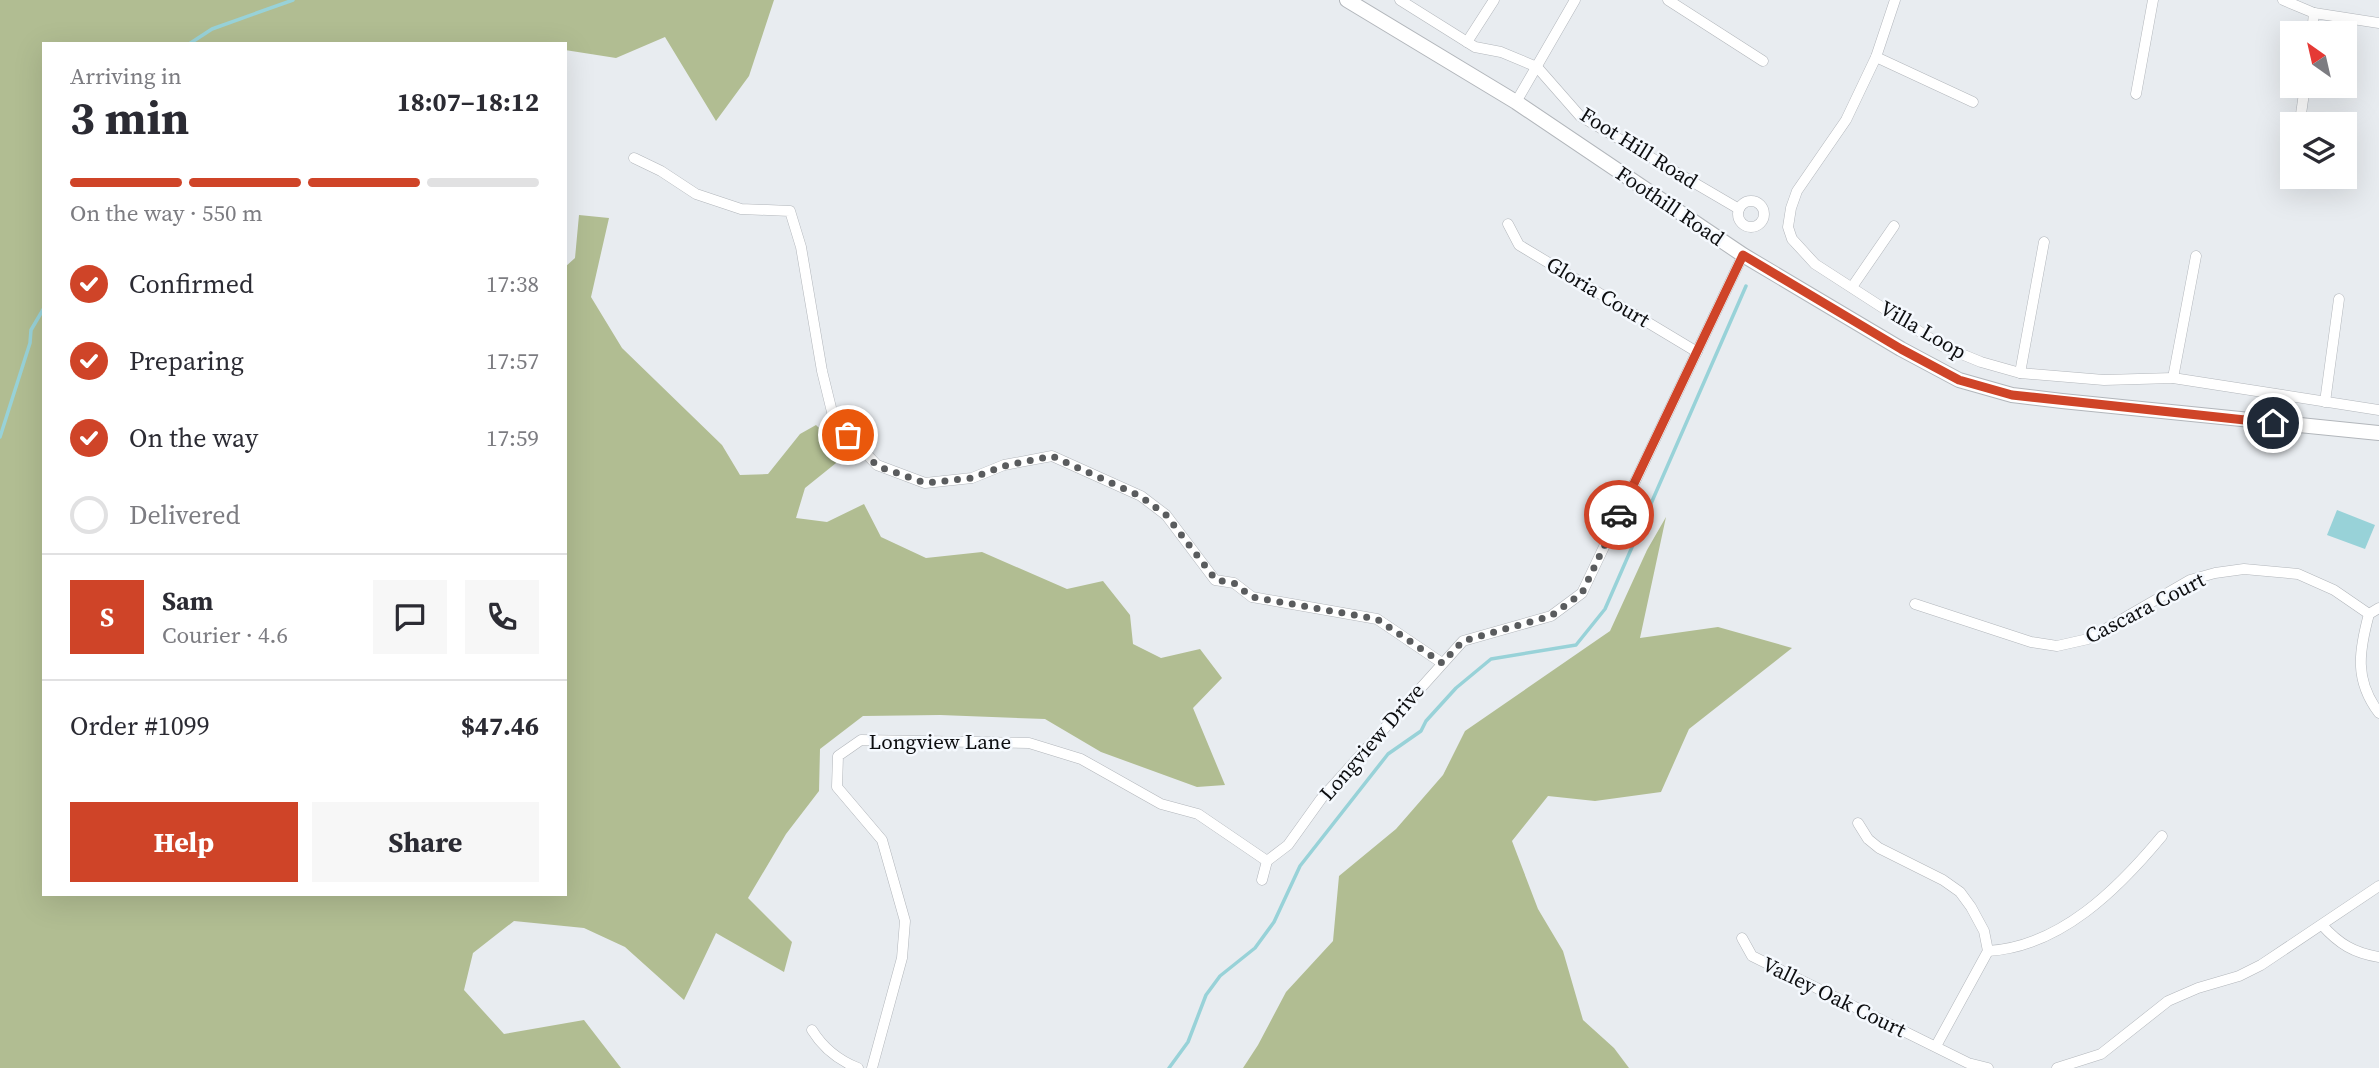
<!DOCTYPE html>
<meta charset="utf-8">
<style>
:root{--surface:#fff;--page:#f7f7f7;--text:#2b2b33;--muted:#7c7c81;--line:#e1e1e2;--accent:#cf4428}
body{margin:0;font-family:"Source Serif 4",serif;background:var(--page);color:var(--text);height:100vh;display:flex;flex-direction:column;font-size:26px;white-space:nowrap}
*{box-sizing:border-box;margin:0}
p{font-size:23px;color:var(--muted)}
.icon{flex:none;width:38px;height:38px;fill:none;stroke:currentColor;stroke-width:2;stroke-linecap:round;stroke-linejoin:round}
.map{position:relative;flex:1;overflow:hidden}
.drawer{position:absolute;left:42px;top:42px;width:525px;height:854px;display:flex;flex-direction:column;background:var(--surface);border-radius:0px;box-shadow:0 7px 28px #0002}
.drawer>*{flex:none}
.needle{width:46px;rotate:326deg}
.tools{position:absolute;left:2280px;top:21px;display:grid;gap:14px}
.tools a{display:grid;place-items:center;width:77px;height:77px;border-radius:0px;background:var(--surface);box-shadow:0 7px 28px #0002;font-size:35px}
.pin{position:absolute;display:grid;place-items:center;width:60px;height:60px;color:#fff;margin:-30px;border:4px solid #fff;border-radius:50%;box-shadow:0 2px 7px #0007}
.courier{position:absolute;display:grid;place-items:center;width:70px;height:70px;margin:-35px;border:5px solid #cf4428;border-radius:50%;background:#fff;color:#222;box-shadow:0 2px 9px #0007}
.headline em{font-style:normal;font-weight:700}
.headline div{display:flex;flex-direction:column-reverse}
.headline{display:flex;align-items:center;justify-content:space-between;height:119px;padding:0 28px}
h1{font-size:46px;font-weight:700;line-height:52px}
.bar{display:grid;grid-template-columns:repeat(4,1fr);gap:10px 7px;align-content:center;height:84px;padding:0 28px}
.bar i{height:9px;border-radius:5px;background:var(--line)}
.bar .on{background:var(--accent)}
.bar p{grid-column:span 4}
.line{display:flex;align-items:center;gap:18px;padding:0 28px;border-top:2px solid var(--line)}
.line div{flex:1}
.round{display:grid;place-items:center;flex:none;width:74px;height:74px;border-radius:0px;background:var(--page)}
ol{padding:0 28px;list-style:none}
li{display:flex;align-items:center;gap:21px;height:77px}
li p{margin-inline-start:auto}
li .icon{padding:7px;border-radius:50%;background:var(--accent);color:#fff;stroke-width:4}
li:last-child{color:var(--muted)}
li i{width:38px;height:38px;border:4px solid var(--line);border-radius:50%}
.action{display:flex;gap:14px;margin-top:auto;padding:14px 28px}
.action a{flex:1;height:80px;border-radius:0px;background:var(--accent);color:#fff;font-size:28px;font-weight:700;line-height:80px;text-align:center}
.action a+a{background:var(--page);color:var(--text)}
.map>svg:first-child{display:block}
</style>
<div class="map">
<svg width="2379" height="1068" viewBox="0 0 2379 1068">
<rect width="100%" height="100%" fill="#e8ecf0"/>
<g fill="#b1bd92">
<polygon points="0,0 774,0 749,76 716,121 665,37 616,58 565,50 565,44 44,44 44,894 565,894 565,267 575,258 579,215 609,218 591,297 622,348 722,445 740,475 768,474 800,434 816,425 846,455 805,488 796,518 827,522 864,504 881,537 926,558 982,552 1067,589 1103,581 1130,615 1133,644 1161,658 1200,649 1222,678 1193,708 1225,785 1197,787 1101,752 1045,719 940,715 863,716 820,749 819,791 786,834 748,898 792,942 784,972 716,933 684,1000 625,947 584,928 514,921 473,953 464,990 504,1034 584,1020 621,1068 0,1068"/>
<polygon points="1666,517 1640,638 1718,627 1792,648 1689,729 1661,792 1595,801 1548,796 1512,841 1538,909 1563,951 1583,1020 1614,1048 1629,1068 1243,1068 1258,1045 1286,992 1333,941 1339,876 1396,829 1443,775 1465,731 1610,631 1647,550"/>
</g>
<polygon fill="#98d2d8" points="2337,510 2375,525 2365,549 2327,535"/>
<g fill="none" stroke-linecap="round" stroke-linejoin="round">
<g stroke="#98d2d8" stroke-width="3.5">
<polyline points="189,44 212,29 293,0"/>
<polyline points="0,437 30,343 31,330 44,308"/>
<polyline points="1169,1068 1188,1042 1206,995 1220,976 1255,948 1274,922 1300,866 1388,754 1421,731 1426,721 1456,688 1491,659 1576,645 1605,609 1746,286"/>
</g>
<defs>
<g id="street">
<polyline points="1400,0 1475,47 1501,52 1537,67 1580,116 1739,209"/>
<polyline points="1668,0 1763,61"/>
<polyline points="1895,0 1876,57 1846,120 1797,191 1791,208 1788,227 1792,239 1815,264 1942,346 1981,362 2020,373 2104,380 2173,378 2379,410"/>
<polyline points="2283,0 2314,13 2379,23"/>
<polyline points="2312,33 2314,13"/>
<polyline points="1467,42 1494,0"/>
<polyline points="1876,57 1973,102"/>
<polyline points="2136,94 2153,0"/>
<polyline points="1516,102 1575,0"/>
<polyline points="2300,121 2305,86"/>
<polyline points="634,158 661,171 696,194 741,209 790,211 801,247 822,371 834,420 877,465 925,483 972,478 1004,465 1052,456 1141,496 1166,515 1215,580 1234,583 1252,597 1377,619 1442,663"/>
<circle cx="1751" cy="214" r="13"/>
<polyline points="1508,224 1519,245 1697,352"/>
<polyline points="1852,287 1894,226"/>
<polyline points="2020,373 2044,242"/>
<polyline points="2173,378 2196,256"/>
<polyline points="2325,402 2339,299"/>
<polyline points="1915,604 2031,642 2057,646 2088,639 2190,580 2215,573 2244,569 2298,574 2334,590 2369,614"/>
<path d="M2379,608L2369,614C2359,651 2354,680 2379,713"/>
<polyline points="1858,823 1868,839 1879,848 1943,880 1960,892 1971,907 1984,931 1988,951 1936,1046"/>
<polyline points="1262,880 1267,861 1288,845 1321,799 1463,641 1551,616 1582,593 1743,255"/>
<path d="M2322,925C2339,944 2354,953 2379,957"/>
<polyline points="1742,938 1752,956 1968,1063 1988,1068"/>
<path d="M1988,951C2060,947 2118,889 2162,836"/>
<path d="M812,1030C823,1048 838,1060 858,1068"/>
<polyline points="872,1068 902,958 905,921 882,840 837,787 838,756 861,740 1029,743 1081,759 1161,804 1198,814 1267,861"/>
<polyline points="2057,1068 2101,1054 2168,1001 2198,988 2239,976 2261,965 2379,886"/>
</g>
<polyline id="secondary" points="1347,0 1516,102 1743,255 1901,349 1959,380 2012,395 2062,401 2379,433"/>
</defs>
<use href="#street" stroke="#b2b6bb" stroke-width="11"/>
<use href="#secondary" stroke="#b2b6bb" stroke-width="16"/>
<use href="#street" stroke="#fff" stroke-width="10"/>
<use href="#secondary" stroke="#fff" stroke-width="14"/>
</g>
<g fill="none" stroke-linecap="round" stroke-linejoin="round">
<polyline stroke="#5a5c5e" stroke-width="7" stroke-dasharray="0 12.6" points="848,435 877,466 925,483 972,478 1004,466 1052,456 1140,496 1166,515 1216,580 1234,583 1252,597 1377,619 1442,663 1463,641 1551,616 1582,593 1619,515"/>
<polyline stroke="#cf4428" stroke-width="9" points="1619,515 1743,255 1901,349 1959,380 2012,395 2273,423"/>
</g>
<g text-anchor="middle" stroke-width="5" stroke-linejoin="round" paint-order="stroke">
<g font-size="21" fill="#0d0e10" stroke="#f5f9fe">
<text transform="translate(1639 148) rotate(32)" y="7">Foot Hill Road</text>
<text transform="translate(1670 206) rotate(34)" y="7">Foothill Road</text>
<text transform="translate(1598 292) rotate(31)" y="7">Gloria Court</text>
<text transform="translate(1923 330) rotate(30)" y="7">Villa Loop</text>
<text transform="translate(2145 608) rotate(-27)" y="7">Cascara Court</text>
<text x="940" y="749">Longview Lane</text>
<text transform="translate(1372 742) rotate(-49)" y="7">Longview Drive</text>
<text transform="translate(1834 997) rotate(26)" y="7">Valley Oak Court</text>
</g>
</g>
</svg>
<div class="tools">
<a><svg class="needle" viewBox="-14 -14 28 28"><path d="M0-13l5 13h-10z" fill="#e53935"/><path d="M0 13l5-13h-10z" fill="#7c7c81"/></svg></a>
<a><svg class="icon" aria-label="layers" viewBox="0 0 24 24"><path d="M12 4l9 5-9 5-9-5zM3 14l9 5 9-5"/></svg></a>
</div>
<div class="pin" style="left:848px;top:435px;background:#ea580c"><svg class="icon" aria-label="bag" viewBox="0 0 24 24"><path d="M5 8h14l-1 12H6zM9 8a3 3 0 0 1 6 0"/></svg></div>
<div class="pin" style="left:2273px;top:423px;background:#1f2937"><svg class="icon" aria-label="home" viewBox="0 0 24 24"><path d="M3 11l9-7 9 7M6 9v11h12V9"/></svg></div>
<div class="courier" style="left:1619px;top:515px"><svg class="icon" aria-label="car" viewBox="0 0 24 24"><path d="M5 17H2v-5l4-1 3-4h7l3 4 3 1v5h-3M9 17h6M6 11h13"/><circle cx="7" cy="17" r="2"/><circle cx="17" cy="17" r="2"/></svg></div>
<section class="drawer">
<div class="headline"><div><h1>3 min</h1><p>Arriving in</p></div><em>18:07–18:12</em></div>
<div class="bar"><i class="on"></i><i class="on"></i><i class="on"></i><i></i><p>On the way · 550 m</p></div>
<ol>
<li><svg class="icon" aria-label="check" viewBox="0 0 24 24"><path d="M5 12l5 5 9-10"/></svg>Confirmed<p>17:38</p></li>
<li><svg class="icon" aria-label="check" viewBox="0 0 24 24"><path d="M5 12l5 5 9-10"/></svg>Preparing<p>17:57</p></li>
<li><svg class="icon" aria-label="check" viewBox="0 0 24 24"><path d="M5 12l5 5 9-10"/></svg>On the way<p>17:59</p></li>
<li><i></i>Delivered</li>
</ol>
<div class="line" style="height:126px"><b class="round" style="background:var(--accent);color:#fff">S</b><div><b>Sam</b><p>Courier · 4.6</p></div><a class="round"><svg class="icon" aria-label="chat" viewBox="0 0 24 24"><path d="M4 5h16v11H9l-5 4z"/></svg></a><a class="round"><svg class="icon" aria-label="phone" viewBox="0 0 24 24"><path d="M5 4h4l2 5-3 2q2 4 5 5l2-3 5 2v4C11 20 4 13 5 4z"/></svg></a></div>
<div class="line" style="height:91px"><div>Order #1099</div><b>$47.46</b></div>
<div class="action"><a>Help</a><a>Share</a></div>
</section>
</div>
